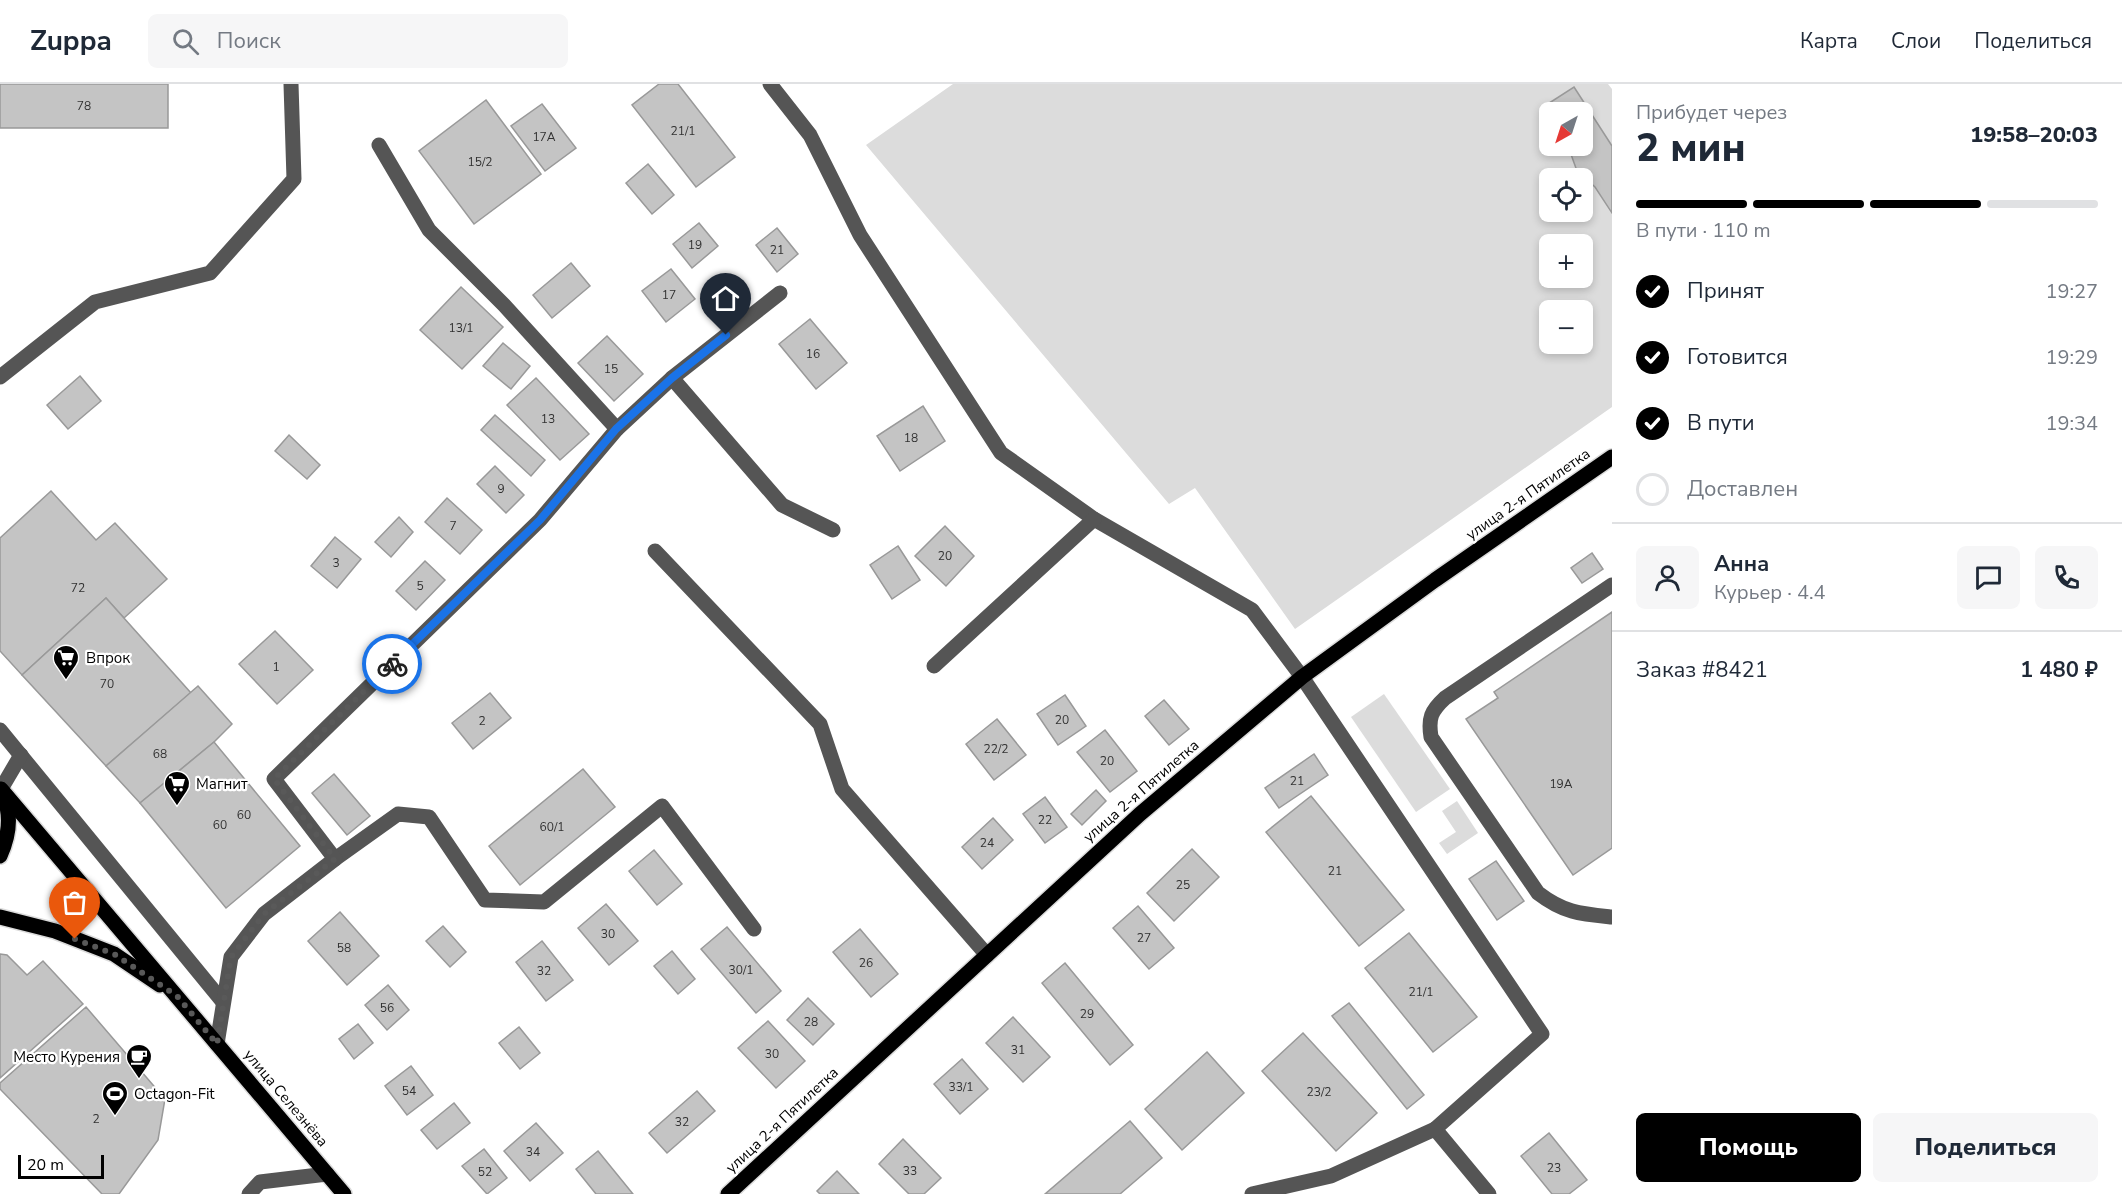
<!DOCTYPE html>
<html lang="ru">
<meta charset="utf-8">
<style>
:root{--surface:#fff;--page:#f6f6f7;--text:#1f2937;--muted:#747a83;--line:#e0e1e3;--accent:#000}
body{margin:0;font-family:"Nunito Sans",sans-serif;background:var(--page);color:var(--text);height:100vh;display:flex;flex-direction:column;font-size:22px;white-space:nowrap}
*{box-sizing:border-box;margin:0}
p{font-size:20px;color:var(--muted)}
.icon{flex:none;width:33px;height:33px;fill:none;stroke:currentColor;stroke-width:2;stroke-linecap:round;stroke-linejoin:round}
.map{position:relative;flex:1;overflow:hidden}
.details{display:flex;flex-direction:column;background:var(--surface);width:510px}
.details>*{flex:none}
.needle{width:39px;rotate:219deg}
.fabs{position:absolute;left:1539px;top:18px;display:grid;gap:12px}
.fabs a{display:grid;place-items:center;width:54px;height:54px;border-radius:9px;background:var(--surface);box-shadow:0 3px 9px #0003;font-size:30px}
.scale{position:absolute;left:18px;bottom:15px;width:86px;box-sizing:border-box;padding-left:6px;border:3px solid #000;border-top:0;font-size:16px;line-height:21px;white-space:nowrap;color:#000;-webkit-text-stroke:4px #fff;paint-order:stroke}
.pin{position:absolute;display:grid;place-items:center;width:51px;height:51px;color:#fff;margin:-62px -26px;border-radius:50% 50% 50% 0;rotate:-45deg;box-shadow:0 0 6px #0007}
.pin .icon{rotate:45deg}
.courier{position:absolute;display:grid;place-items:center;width:60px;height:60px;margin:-30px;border:4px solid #1a73e8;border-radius:50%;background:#fff;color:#222;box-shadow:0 2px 8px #0007}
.head em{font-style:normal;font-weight:800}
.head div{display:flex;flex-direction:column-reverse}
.head{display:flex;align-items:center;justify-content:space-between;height:102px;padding:0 24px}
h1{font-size:39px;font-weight:800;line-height:45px}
.bar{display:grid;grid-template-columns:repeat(4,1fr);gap:9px 6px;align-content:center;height:72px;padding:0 24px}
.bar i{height:8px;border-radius:4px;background:var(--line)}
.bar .on{background:var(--accent)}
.bar p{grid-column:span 4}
.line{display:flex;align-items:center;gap:15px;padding:0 24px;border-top:2px solid var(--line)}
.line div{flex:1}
.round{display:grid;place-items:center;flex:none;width:63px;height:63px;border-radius:9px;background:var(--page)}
ol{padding:0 24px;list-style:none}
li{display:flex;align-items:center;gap:18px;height:66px}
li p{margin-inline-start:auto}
li .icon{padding:6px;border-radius:50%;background:var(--accent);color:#fff;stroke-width:4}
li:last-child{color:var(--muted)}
li i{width:33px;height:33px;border:3px solid var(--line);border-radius:50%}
.button{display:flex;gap:12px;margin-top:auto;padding:12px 24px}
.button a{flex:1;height:69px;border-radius:9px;background:var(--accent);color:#fff;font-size:24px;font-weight:800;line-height:69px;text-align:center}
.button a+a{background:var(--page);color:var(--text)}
header{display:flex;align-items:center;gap:36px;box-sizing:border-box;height:84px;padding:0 30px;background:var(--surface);border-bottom:2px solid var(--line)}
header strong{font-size:28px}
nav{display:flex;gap:33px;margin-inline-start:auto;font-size:21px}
.search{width:420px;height:54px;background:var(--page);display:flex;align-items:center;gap:15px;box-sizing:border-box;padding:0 21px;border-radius:9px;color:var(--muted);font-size:22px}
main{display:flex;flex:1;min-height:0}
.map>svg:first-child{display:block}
</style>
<header>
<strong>Zuppa</strong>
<div class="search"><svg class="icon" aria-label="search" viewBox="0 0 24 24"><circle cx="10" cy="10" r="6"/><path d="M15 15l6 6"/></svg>Поиск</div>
<nav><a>Карта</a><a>Слои</a><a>Поделиться</a></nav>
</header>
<main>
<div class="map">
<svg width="1612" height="1110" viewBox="0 0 1612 1110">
<rect width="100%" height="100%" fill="#fff"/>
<g fill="#dcdcdc" fill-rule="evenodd">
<path d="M953,0H1608L1612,5V323L1295,545L1195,404L1169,420L866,61ZM1550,28H1582V62H1550ZM1550,94H1582V128H1550ZM1550,160H1582V194H1550ZM1550,226H1582V260H1550Z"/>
<polygon points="1384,610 1450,705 1416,728 1351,633"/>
<polygon points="1457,717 1478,749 1447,770 1439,759 1456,748 1442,727"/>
</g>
<g fill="#c4c4c4" stroke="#999" stroke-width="1.5">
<rect x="0" y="0" width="168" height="44"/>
<polygon points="659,0 678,0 735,73 696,103 632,21"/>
<polygon points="1574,3 1612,62 1612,129 1595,103 1577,87 1568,62 1582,62 1582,28 1550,28 1550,32 1543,23"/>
<polygon points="486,16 541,90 474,140 419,67"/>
<polygon points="542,20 576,64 545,87 511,42"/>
<polygon points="648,80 674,111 652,130 626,99"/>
<polygon points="699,139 718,162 692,184 673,160"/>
<polygon points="777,144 798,170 777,188 756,161"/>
<polygon points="571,179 590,202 552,234 533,211"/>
<polygon points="671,185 695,215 666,238 642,207"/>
<polygon points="461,203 503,243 462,285 420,246"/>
<polygon points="810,235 847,279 816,305 779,260"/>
<polygon points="607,252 643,290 614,317 578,279"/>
<polygon points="503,259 530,282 511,305 483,282"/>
<polygon points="80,292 101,317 68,345 47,321"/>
<polygon points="536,294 589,350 560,376 507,321"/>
<polygon points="923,322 945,357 900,387 877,352"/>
<polygon points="495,331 545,376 531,392 481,346"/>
<polygon points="289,351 320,381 307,395 275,367"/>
<polygon points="495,382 524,411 506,429 477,400"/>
<polygon points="51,407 96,456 115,439 167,495 124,534 106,514 22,591 0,567 0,454"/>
<polygon points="447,414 482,446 460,470 425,438"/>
<polygon points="399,433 413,448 391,473 375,458"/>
<polygon points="945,442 974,472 946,502 915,472"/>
<polygon points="335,453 361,475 337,504 311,482"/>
<polygon points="898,462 920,496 892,515 870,481"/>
<polygon points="1592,469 1603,485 1582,499 1571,484"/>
<polygon points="425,477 445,496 416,526 396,507"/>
<polygon points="106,514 191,609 106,682 22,591"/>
<polygon points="1612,528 1612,764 1573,791 1466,635 1498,614 1494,608"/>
<polygon points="275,547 313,586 277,620 239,580"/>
<polygon points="198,602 232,640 214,658 140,719 106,682"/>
<polygon points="490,609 511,634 473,665 452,639"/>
<polygon points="1065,611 1086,642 1058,661 1037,630"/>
<polygon points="1164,616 1189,645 1169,661 1145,632"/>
<polygon points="997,635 1026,671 994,696 966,660"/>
<polygon points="1105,646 1137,687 1110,708 1077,668"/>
<polygon points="214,658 300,762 226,824 140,719"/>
<polygon points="1314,670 1328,691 1279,724 1265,704"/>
<polygon points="583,685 615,723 520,801 489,762"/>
<polygon points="334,690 370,732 347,751 312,709"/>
<polygon points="1096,706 1106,717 1082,741 1071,730"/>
<polygon points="1311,712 1404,826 1359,862 1266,748"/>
<polygon points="1045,713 1067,743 1045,759 1023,730"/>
<polygon points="993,734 1013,756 982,785 962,763"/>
<polygon points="1192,765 1219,793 1174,837 1147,809"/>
<polygon points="654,766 682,800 657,821 629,787"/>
<polygon points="1496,777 1524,817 1497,836 1469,795"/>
<polygon points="606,820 638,857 609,881 578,844"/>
<polygon points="1138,822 1174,864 1149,885 1113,844"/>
<polygon points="340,828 379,872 347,901 308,857"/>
<polygon points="443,842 466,868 450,883 426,857"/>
<polygon points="727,843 781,907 756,929 701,865"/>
<polygon points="860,845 898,890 871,913 833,868"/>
<polygon points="1409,849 1477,933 1433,968 1365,884"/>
<polygon points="542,857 573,896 546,917 516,878"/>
<polygon points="672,867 695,895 678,910 654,882"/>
<polygon points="0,870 7,871 27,891 43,877 83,920 0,994"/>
<polygon points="1065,879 1133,961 1110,981 1042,899"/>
<polygon points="388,901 409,926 387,946 365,921"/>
<polygon points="808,914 834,940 813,961 787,936"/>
<polygon points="1349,919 1424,1011 1407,1025 1332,932"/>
<polygon points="86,923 165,1015 158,1056 119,1110 102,1110 0,1005 0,999"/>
<polygon points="1013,933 1050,973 1023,998 986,959"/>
<polygon points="768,937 805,977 776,1004 738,964"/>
<polygon points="358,940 373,959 354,975 339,955"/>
<polygon points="519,943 540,969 520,985 499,959"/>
<polygon points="1303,949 1377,1029 1336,1067 1262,987"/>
<polygon points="1207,968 1244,1009 1182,1066 1145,1025"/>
<polygon points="962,975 988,1005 960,1030 934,1000"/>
<polygon points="411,982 433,1011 407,1031 385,1002"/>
<polygon points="697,1007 715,1027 667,1069 649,1049"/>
<polygon points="454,1019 470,1039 437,1065 421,1046"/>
<polygon points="1130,1037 1162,1074 1120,1110 1045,1110"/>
<polygon points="536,1039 563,1069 530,1097 504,1067"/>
<polygon points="1549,1049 1587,1096 1569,1110 1552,1110 1521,1072"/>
<polygon points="903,1055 941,1094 924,1110 909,1110 879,1080"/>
<polygon points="484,1065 507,1094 487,1110 462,1082"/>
<polygon points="598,1067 633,1110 596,1110 576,1085"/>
<polygon points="837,1087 859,1110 820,1110 817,1107"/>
</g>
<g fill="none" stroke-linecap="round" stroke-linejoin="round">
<defs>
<g id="major">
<polyline points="1,705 344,1110"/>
<path d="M0,772C9,752 12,731 3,711"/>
<polyline points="0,833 55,847 114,870 160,901"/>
<polyline points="728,1110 1140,730 1302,593 1435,496 1612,373"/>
</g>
</defs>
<use href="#major" stroke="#dbdbdb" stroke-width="18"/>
<g stroke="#555" stroke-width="15">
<polyline points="770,0 810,51 860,151 1001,369 1094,435 1252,526 1302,593 1542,950 1435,1045 1489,1110"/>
<polyline points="379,61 429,146 504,221 617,345"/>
<polyline points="0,293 95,218 210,189 294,95 291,0"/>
<polyline points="672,294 782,421 833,446"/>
<polyline points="655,467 820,640 842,705 987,871"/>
<path d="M1612,501L1445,614C1431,627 1428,634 1431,653L1538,809C1564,829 1581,830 1612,833"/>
<polyline points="934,582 1094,435"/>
<polyline points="0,646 223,918"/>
<polyline points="1,705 21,671"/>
<polyline points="335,775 398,730 429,733 485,816 544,818 662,722 754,845"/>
<polyline points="217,960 231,873 264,830 335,775 274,695 540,436 617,345 672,294 780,209"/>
<polyline points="249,1110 260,1098 327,1090"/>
<polyline points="1252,1110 1331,1092 1435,1045"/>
</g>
<use href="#major" stroke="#000" stroke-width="15"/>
</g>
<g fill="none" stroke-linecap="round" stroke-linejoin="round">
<polyline stroke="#595959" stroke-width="6" stroke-dasharray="0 10.8" points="75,855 114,870 177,912 217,960 231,873 264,830 335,775 274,695 392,580"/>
<polyline stroke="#1a73e8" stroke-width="8" points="392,580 540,436 616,345 672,294 726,251"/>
</g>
<defs>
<symbol id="supermarket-pin" viewBox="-11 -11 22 30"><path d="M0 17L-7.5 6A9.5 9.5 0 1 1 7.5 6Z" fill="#000" stroke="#fff"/><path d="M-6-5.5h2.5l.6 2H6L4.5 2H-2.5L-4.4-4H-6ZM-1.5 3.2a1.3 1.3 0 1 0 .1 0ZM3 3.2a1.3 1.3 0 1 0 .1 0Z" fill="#fff"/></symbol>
<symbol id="cafe-pin" viewBox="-11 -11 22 30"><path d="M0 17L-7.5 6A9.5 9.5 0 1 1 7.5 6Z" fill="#000" stroke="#fff"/><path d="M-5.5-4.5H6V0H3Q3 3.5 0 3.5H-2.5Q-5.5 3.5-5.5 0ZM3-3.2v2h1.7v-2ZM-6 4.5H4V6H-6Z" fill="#fff"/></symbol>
<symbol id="stadium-pin" viewBox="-11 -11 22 30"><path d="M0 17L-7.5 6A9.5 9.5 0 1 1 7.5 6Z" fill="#000" stroke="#fff"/><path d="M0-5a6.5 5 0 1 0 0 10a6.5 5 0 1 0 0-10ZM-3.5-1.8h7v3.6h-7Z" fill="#fff"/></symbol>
</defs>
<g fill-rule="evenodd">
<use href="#supermarket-pin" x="51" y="559" width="30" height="40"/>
<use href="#supermarket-pin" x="162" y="685" width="30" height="40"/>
<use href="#cafe-pin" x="124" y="958" width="30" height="40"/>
<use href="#stadium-pin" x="100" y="995" width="30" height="40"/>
</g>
<g text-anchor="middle" stroke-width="4.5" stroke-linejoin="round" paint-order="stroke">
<g font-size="12" fill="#313131">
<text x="84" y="26">78</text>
<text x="683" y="51">21/1</text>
<text x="544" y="57">17А</text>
<text x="480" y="82">15/2</text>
<text x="695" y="165">19</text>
<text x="777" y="170">21</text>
<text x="669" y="215">17</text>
<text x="461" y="248">13/1</text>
<text x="813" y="274">16</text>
<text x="611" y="289">15</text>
<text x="548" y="339">13</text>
<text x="911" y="358">18</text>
<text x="501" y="409">9</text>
<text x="453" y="446">7</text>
<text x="945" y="476">20</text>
<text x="336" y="483">3</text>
<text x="420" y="506">5</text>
<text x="78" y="508">72</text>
<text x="276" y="587">1</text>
<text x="107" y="604">70</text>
<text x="1062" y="640">20</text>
<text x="482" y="641">2</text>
<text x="996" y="669">22/2</text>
<text x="160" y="674">68</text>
<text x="1107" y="681">20</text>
<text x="1297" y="701">21</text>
<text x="1561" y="704">19А</text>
<text x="244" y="735">60</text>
<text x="1045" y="740">22</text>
<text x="220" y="745">60</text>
<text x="552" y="747">60/1</text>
<text x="987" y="763">24</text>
<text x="1335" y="791">21</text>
<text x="1183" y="805">25</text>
<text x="608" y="854">30</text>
<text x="1144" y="858">27</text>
<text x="344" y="868">58</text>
<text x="866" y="883">26</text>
<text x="741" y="890">30/1</text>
<text x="544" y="891">32</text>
<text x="1421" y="912">21/1</text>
<text x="387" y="928">56</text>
<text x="1087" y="934">29</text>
<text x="811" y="942">28</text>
<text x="1018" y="970">31</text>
<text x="772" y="974">30</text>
<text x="961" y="1007">33/1</text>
<text x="409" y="1011">54</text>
<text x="1319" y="1012">23/2</text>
<text x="96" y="1039">2</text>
<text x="682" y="1042">32</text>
<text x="533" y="1072">34</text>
<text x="1554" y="1088">23</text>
<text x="910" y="1091">33</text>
<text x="485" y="1092">52</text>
</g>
<g font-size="15" fill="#000" stroke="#fff">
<text transform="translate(1528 410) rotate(-35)" y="5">улица 2-я Пятилетка</text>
<text transform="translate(1141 707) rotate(-41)" y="5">улица 2-я Пятилетка</text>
<text transform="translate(286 1014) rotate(50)" y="5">улица Селезнёва</text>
<text transform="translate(782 1036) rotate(-43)" y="5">улица 2-я Пятилетка</text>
</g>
<g font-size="15" fill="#000" stroke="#fff" text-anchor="start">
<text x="86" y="579">Впрок</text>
<text x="196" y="705">Магнит</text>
<text x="120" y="978" text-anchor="end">Место Курения</text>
<text x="134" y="1015">Octagon-Fit</text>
</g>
</g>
</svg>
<div class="fabs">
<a><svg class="needle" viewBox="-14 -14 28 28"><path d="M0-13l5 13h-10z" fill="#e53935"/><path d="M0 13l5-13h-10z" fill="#747a83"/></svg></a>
<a><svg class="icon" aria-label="locate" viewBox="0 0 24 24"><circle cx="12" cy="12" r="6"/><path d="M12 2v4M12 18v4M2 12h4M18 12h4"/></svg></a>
<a>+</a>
<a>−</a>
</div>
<div class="scale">20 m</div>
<div class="pin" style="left:75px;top:855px;background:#ea580c"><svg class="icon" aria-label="bag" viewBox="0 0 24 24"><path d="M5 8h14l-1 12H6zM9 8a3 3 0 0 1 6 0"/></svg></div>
<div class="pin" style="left:726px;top:251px;background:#1f2937"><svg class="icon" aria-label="home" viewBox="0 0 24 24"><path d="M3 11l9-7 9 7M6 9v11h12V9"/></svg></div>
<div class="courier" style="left:392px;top:580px"><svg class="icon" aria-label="bike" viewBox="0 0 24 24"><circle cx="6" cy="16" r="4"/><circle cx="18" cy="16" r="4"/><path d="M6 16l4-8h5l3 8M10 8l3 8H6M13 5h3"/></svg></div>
</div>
<section class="details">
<div class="head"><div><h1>2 мин</h1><p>Прибудет через</p></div><em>19:58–20:03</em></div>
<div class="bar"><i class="on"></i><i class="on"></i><i class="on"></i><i></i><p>В пути · 110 m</p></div>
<ol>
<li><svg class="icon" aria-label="check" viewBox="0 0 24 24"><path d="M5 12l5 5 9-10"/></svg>Принят<p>19:27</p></li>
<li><svg class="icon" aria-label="check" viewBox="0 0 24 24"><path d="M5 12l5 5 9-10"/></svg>Готовится<p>19:29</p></li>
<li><svg class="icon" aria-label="check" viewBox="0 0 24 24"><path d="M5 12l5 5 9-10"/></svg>В пути<p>19:34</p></li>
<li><i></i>Доставлен</li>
</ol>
<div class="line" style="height:108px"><a class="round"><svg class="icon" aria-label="person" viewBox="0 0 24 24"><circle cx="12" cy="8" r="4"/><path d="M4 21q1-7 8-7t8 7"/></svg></a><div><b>Анна</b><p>Курьер · 4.4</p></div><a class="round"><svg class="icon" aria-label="chat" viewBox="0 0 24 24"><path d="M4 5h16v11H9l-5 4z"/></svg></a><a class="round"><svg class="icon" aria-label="phone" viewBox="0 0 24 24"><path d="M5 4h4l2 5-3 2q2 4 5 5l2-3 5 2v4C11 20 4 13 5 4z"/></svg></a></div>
<div class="line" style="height:78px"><div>Заказ #8421</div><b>1 480 ₽</b></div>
<div class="button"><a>Помощь</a><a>Поделиться</a></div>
</section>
</main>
